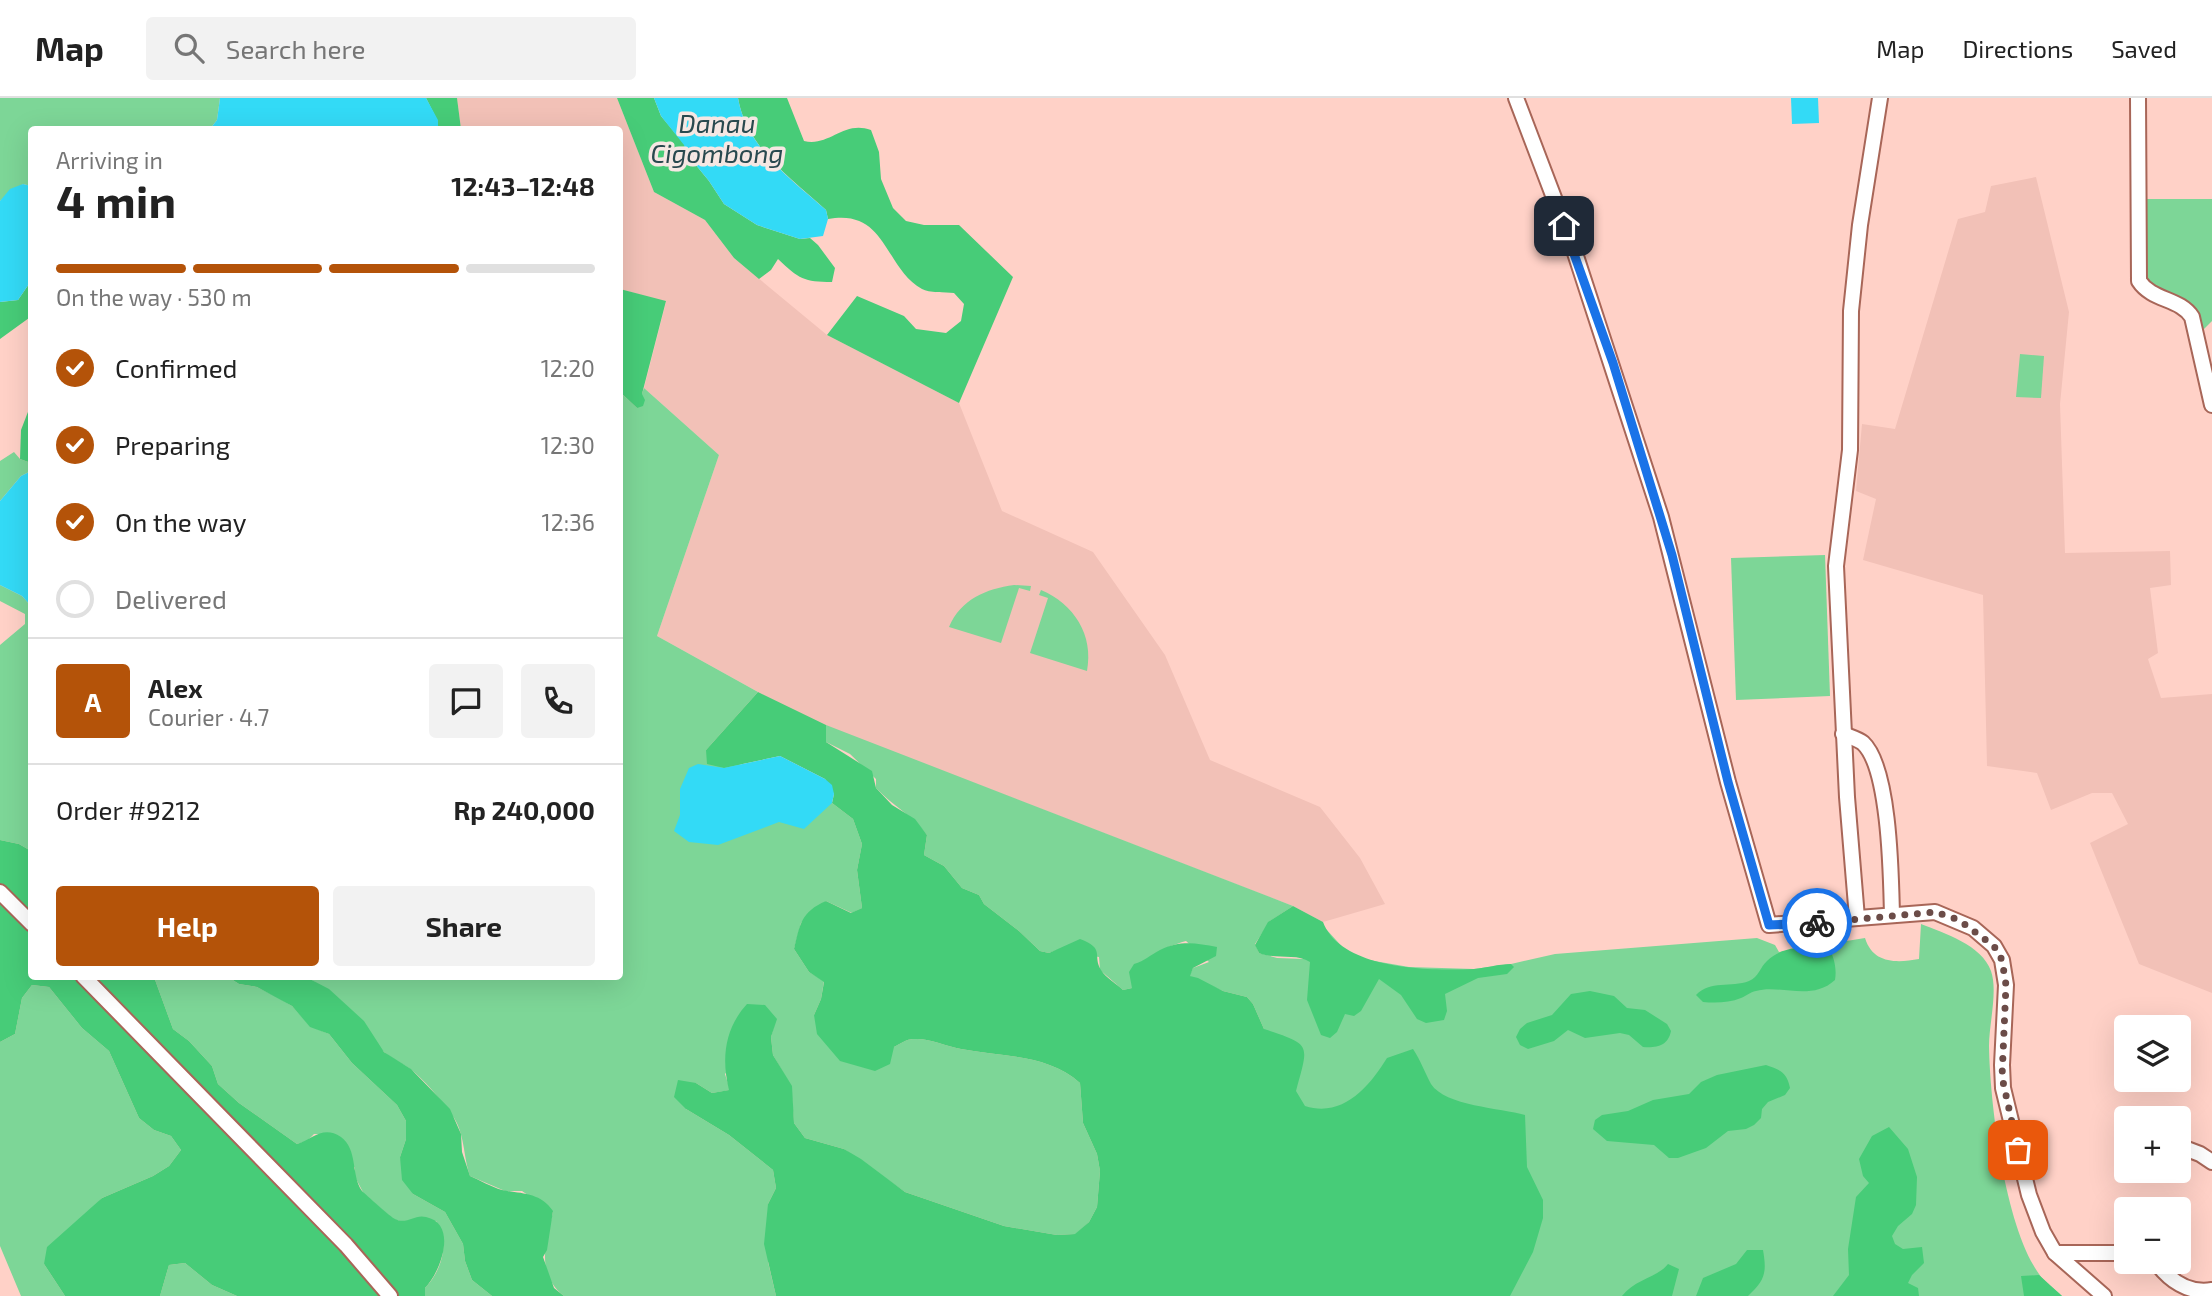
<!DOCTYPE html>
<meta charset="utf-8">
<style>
:root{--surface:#fff;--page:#f2f2f2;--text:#222;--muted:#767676;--line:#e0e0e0;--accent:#b45309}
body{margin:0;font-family:"Exo 2",sans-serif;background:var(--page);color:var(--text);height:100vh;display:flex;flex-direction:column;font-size:26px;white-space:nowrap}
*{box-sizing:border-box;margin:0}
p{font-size:23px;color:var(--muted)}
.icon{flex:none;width:38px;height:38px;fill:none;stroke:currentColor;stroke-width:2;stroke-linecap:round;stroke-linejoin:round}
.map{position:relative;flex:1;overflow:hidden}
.drawer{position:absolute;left:28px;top:28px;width:595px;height:854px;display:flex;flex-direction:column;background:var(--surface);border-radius:7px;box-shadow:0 7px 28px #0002}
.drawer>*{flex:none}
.tools{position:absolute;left:2114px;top:917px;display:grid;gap:14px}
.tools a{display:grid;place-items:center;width:77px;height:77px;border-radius:7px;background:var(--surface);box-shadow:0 7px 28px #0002;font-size:35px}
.pin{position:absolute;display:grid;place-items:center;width:60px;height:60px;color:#fff;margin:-30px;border-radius:14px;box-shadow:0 4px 10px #0006}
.courier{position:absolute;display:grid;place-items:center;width:70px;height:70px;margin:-35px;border:5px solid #1a73e8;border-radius:50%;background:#fff;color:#222;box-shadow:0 2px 9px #0007}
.headline em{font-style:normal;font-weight:700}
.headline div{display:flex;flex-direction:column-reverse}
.headline{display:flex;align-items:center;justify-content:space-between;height:119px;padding:0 28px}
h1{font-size:46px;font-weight:700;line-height:52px}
.bar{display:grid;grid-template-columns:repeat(4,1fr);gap:10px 7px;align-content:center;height:84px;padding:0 28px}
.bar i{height:9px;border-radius:5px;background:var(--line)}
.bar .active{background:var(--accent)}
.bar p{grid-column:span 4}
.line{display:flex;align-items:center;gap:18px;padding:0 28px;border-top:2px solid var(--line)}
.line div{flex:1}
.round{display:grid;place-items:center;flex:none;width:74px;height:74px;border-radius:7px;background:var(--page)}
ol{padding:0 28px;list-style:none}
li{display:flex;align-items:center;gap:21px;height:77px}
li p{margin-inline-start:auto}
li .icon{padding:7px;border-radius:50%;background:var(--accent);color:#fff;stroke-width:4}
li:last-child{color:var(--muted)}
li i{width:38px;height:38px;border:4px solid var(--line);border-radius:50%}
.action{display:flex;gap:14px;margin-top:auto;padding:14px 28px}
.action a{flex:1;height:80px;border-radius:7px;background:var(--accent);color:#fff;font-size:28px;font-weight:700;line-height:80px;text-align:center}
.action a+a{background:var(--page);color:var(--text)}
header{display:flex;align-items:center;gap:42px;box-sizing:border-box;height:98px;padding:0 35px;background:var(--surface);border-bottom:2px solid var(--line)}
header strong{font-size:33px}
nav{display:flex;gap:38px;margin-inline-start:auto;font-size:24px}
.search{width:490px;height:63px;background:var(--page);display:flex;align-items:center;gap:18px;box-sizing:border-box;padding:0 24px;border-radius:7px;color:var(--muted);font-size:26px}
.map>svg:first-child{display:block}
</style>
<header>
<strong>Map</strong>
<div class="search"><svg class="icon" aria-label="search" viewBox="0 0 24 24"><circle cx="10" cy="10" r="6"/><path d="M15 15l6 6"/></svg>Search here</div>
<nav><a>Map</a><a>Directions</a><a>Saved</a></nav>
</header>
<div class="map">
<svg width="2212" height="1198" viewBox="0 0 2212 1198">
<rect width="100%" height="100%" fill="#ffd1c7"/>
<g fill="#f2c1b7">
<polygon points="457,0 617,0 654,94 705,122 734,160 827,237 959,305 1002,413 1093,454 1165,557 1210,662 1320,709 1360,760 1385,806 1323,824 1293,808 805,620 657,538 719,357 644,290 666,204 620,191 620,32 461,31"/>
<polygon points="2036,79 2069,214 2060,306 2065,455 2170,453 2171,487 2150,490 2158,555 2148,561 2161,600 2212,596 2212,895 2139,866 2090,745 2128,726 2112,695 2092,695 2051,712 2037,675 1987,668 1983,497 1863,462 1876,401 1856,393 1862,326 1895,331 1958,121 1985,114 1991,88"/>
</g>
<g fill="#7dd697">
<polygon points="0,0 220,0 217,22 210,31 32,32 31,88 23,86 0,103"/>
<polygon points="2145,101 2212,101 2212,223 2204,231 2155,197 2144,173"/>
<polygon points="2020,256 2044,258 2041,300 2016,299"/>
<path d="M644,290L719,357L657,538L758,594L706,652L832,705L853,721L862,746L857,772L862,810L852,815L826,803L801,825L794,851L809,874L824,883L821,901L814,917L894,949C900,946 906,941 914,941C930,940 945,948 961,951C1002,959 1048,956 1080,985L1083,1025L1097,1056L1100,1073L1097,1109L1089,1124L1076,1136L1057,1137L1004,1128L905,1094L844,1051L805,1040L794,1025L791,988L773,957L771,939L776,921L725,976L730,992L712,995L696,985L686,1011L729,1037L773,1072L776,1090L768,1106V1164L776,1198H564C535,1175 546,1144 553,1114L522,1093H505L470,1078C463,1058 465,1034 452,1017C441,1002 424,981 409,970C400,964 389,959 382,952C356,923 342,898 306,879L620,878V330L622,313L620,311V294L637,310Z"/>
<polygon points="14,354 20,361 31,365 31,373 21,378 0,403 0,363"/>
<polygon points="1825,457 1830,598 1736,602 1731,460"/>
<polygon points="0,487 22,498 31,508 31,753 19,746 0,742 0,547 25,526 25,516 0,503"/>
<path d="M1014,487L1031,488L1030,493L1019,490L1001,545L949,529C961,501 986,491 1014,487Z"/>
<path d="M1041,492C1074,506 1094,537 1087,573L1030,555L1048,500L1039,497Z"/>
<path d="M826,627L1293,808L1270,823L1255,846L1259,855L1277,860L1305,861L1326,831L1346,853L1363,861L1409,869L1474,871L1511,866L1555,856L1757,840L1775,847L1779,854L1865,840C1873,866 1897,865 1919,861L1921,826C1944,835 1982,847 1991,873C1998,893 1989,926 1989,948C1990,1007 2005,1128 2039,1176C2044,1184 2055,1191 2062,1198H1229L1264,931L1253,906L1247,899L1223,893L1189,878L1193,870L1209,864L1186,843C1162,850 1134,862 1132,890L1123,892L1100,872L1099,859L1057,852L1049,855L1040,853L1019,833L984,806L979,797L962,790L944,768L924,757L927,737C912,717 893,708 876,690V681L850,656L826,644Z"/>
<path d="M154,879H228L239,886L257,889L277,899L292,908L310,928L329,936L352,965L397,1007L406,1023V1041L400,1059L413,1096L445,1114L463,1146L465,1163L472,1182L492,1198H425V1190C441,1174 451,1144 436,1123L403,1124L393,1121L364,1096L355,1079V1070L332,1036H314L307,1043L297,1046L239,1005L218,986L212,968L189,943L173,931Z"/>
<polygon points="32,887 49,889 82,930 109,953 139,1020 154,1032 171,1038 181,1052 169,1068 153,1078 102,1100 44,1166 65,1198 21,1198 0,1148 0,944 15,936 22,900"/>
<polygon points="185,1165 212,1187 237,1198 160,1198 169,1167"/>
</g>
<g fill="#47cc78">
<polygon points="426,0 457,0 461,31 438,31 437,22"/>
<path d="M617,0H654L661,18L685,47L686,55L709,83L724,106L757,127L800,141L810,140L818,147L835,170L832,184C804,184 799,181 778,161L771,172L759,181L734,160L705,122L654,94Z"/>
<path d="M738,0H787L804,43C830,49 843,22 871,32L879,54L881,81L893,110L906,123L924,127H959L1013,179L959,305L827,237L857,198L904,218L916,231L946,235L961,223L964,206L954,195C945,194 929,195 922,191C884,170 887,110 828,121L826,112C791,80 746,49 738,0Z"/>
<polygon points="31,183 31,223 29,220 0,241 0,204 18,202"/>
<polygon points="620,191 666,203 642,296 645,302 643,308 637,310 620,294"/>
<polygon points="31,306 31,365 20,361 21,332"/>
<path d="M758,594L826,627V644L872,673L876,690L892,707L915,721L927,737L924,757L944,768L962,790L979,797L984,806L1019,833L1040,853L1049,855L1080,841C1106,851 1092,857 1101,872C1106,880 1117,886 1123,892L1132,890L1129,874L1134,866C1145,863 1150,857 1160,852C1180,842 1196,845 1217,849L1216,858L1193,870L1190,878L1198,880L1223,893L1247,899L1253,906L1264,931C1312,947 1309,945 1296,993L1305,1008C1343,1020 1369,989 1387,960L1413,951C1421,963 1425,975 1431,986C1445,1008 1501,1010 1525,1017L1527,1069L1543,1102V1120L1533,1154L1510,1198H776L764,1146L768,1106L776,1090L773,1072L729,1037L686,1011L674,999L678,982L696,985L712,995L729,992C721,960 725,930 747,906L765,907L777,921L771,939L773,957L792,988L794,1025L805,1040L844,1051L861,1061L905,1094L1004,1128L1057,1137L1075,1136L1089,1124L1097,1109L1100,1073L1097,1056L1083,1025L1080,985C1048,956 1002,959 961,951C945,948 930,940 914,941C906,941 900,946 894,949L890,966L875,973L840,963L817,936L814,917L821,901L824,884L809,874L794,851C800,826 801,814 826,803L851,815L862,810L857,772L862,746L853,721L832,705L834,696L825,681L780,658L724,670L707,666L706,652Z"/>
<path d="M0,742L19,746L31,753L32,878L154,879L173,931L189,943L212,968L218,986L239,1005L297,1046C313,1041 323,1027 341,1039C358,1051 351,1078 362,1093C365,1096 392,1120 395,1121C407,1127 414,1116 426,1119C459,1126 440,1175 425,1190V1198H237L212,1187L185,1165L169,1167L160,1198H65L44,1166L47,1149L102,1100L153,1078L169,1068L181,1052L171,1038L154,1032L139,1020L109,953L82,930L49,889L32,887L22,900L15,936L0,944Z"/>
<path d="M1293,808L1323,824C1341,872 1430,873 1474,871C1486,870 1498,866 1511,866L1514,869L1507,876L1478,880L1445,896L1447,913L1444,922L1426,925L1417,921L1401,897L1379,881L1361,913L1354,918L1345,916L1337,934L1330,940L1321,937L1307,902L1310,864C1296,855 1276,862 1259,855L1255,847L1268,824Z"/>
<path d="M1814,847L1828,848C1834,859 1837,870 1835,882C1811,904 1780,886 1756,893C1750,894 1746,898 1741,900C1729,905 1715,905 1703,904L1696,897C1710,882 1731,890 1749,883C1759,879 1760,869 1767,863C1780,850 1797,850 1814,847Z"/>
<path d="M228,879H306L329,891L364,923L384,954L411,971L450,1011L461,1036L462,1054L470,1078C480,1082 491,1089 502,1092C521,1096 540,1094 553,1113L547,1152L543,1159L554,1190L564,1198H492L472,1182L465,1163L463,1146L445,1114L413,1096L402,1082L400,1059L406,1041V1023L397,1007L352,965L329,936L310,929L292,908L257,889L239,886Z"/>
<path d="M1590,893L1614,898L1627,910L1645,912L1667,926L1671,933C1668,948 1657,950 1643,949L1629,937L1620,935L1585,940L1568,932L1554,943L1528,951L1520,947L1516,939L1520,931L1527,925L1552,917L1571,896Z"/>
<path d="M1766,967C1780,972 1787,974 1790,990L1785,997L1768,1004L1762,1011L1761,1020L1754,1027L1746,1031L1728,1033L1706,1050L1678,1060H1669L1654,1047L1607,1043L1593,1031L1595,1022L1602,1017L1628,1013L1653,1002L1689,996L1701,984L1717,977Z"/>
<polygon points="1889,1029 1908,1051 1917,1079 1916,1107 1912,1116 1898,1128 1892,1138 1895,1146 1903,1151 1922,1149 1924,1165 1912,1177 1908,1185 1918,1190 1919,1198 1833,1198 1849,1177 1848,1151 1856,1099 1869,1085 1863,1078 1859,1061 1872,1038"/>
<path d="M1747,1152H1763C1767,1175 1765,1182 1748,1198H1696L1703,1180L1736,1166Z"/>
<path d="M1668,1166L1679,1171L1672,1198H1622C1635,1181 1657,1180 1668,1166Z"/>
<polygon points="2039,1177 2062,1198 2024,1198 2021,1178"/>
</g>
<g fill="#33daf6">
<polygon points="220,0 426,0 438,22 438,31 210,31 217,22"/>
<path d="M654,0H738C746,49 791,81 826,112L828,121L823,138L800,141L757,127L724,106L709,83L686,55L684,47L661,18Z"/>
<polygon points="1791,0 1818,0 1819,25 1792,26"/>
<polygon points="23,86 31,88 31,183 18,202 0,204 0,103 10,91"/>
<polygon points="31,373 31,508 22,498 0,487 0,403 21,378"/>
<polygon points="780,658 825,681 832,687 834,696 832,705 804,731 779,724 718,747 689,744 674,733 680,717 680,691 689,670 698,666 724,670"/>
</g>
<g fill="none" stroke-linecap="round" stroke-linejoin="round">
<defs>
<g id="minor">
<polyline points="1516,0 1575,155 1661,419 1728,684 1769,827 1935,814 1973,830 1994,848 2002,862 2006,887 2002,967 2003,990 2029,1097 2043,1134 2055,1155 2104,1198"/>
<path d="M2138,0L2139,183C2152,203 2180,200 2192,219L2212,307"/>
<path d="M1843,636C1850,639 1858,641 1863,645C1890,670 1891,780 1892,817"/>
<polyline points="0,794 32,826"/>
<polyline points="1857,820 1847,699 1836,468 1850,352 1851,213 1860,127 1880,0"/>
<polyline points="83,878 346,1147 390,1198"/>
<polyline points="2123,1046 2126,1046"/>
<polyline points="2179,1048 2200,1056 2212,1064"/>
<polyline points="2055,1155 2126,1155"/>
<path d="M2156,1164C2169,1182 2188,1196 2212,1192"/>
</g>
</defs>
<use href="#minor" stroke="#a86658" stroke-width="18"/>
<use href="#minor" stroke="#fff" stroke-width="14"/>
</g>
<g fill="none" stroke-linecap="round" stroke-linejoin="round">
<polyline stroke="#6b4c48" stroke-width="7" stroke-dasharray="0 12.6" points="1817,825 1935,814 1959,822 1994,848 2002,862 2006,887 2002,979 2018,1052"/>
<polyline stroke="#1a73e8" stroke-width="9" points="1564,128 1613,265 1672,457 1728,684 1769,827 1817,825"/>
</g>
<g text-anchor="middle" stroke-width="7" stroke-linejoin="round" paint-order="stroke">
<g font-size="26" font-style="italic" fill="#29494f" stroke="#f6e7e3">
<text x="717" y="35">Danau<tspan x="717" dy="30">Cigombong</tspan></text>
</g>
</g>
</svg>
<div class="tools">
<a><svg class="icon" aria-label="layers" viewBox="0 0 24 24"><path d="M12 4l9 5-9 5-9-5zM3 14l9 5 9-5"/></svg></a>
<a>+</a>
<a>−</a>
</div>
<div class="pin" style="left:2018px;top:1052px;background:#ea580c"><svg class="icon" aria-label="bag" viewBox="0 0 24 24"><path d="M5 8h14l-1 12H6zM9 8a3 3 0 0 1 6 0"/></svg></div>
<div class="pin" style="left:1564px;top:128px;background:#1f2937"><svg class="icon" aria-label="home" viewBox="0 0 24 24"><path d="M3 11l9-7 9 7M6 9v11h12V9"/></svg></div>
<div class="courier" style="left:1817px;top:825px"><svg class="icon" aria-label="bike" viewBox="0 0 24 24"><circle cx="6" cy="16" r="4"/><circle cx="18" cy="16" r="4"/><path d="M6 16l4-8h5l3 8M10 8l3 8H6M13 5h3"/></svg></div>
<section class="drawer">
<div class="headline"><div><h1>4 min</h1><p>Arriving in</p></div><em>12:43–12:48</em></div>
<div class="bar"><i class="active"></i><i class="active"></i><i class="active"></i><i></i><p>On the way · 530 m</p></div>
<ol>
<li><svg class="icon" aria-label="check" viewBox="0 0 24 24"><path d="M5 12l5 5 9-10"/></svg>Confirmed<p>12:20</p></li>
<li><svg class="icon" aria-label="check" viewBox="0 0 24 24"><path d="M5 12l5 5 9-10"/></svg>Preparing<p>12:30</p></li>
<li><svg class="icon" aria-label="check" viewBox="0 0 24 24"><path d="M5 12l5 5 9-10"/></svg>On the way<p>12:36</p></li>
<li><i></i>Delivered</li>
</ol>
<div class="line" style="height:126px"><b class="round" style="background:var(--accent);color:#fff">A</b><div><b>Alex</b><p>Courier · 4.7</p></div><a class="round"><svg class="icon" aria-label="chat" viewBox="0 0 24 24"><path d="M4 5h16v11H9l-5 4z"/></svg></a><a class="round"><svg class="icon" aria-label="phone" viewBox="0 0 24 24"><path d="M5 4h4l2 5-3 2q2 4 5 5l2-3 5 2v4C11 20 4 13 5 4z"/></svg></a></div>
<div class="line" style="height:91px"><div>Order #9212</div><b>Rp 240,000</b></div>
<div class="action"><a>Help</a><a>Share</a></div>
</section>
</div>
